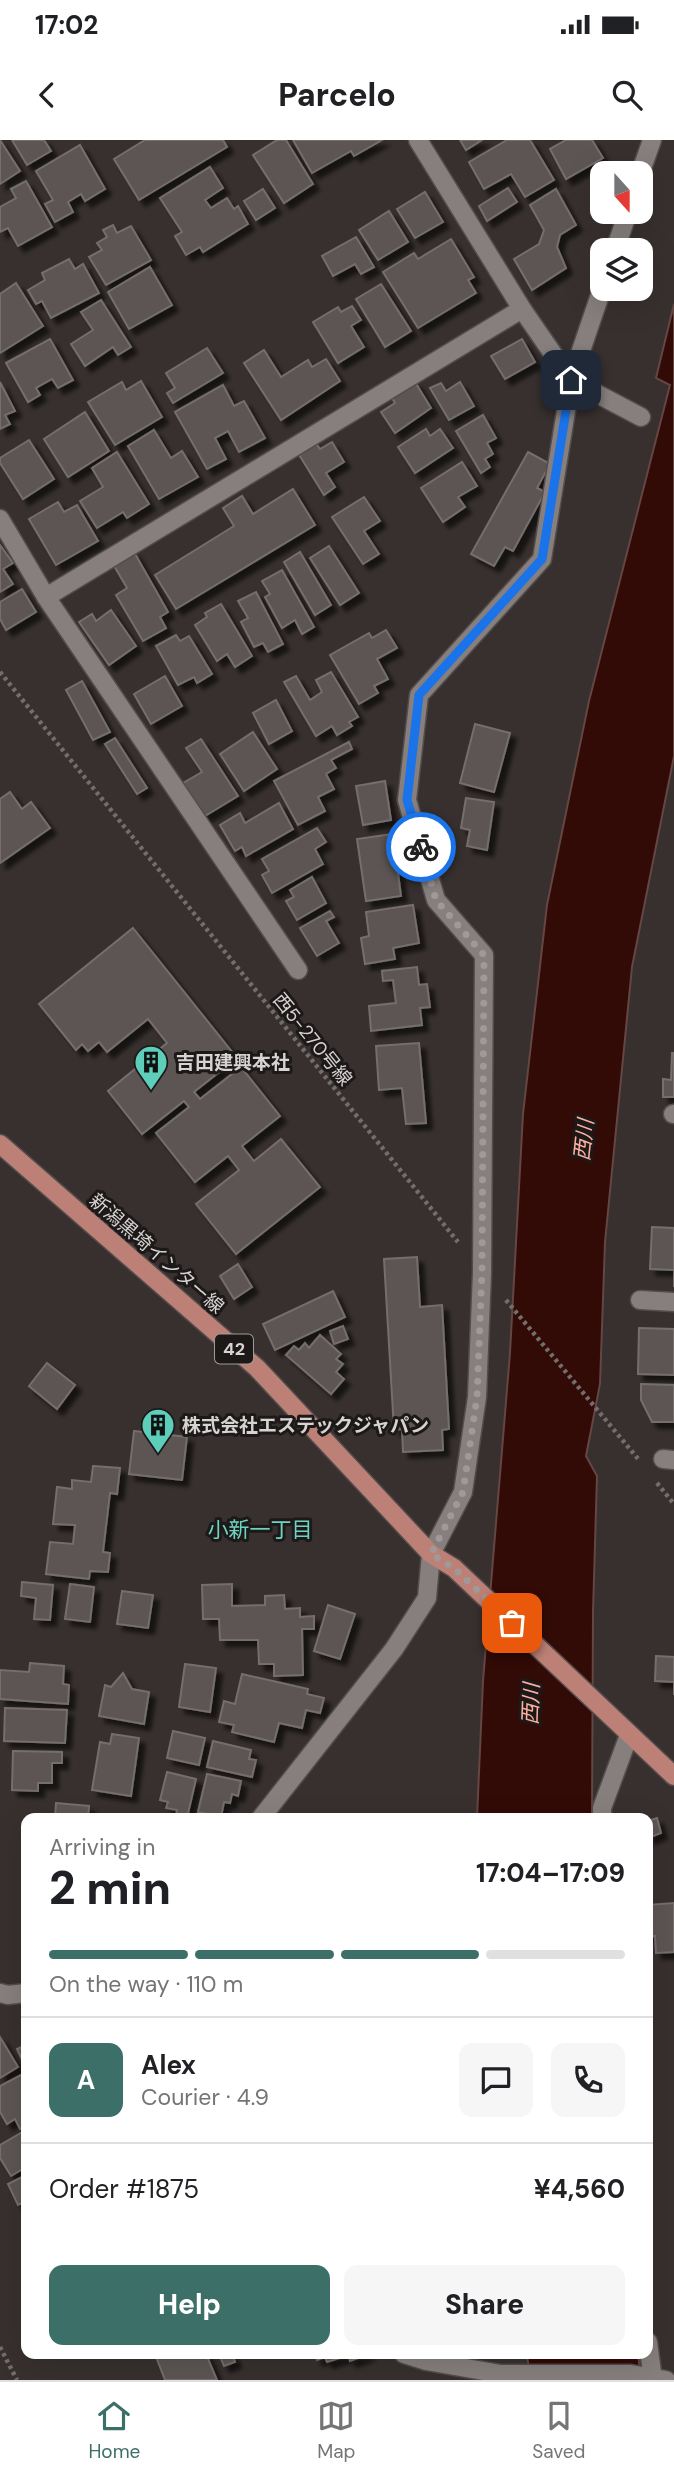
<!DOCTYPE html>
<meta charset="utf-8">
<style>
:root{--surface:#fff;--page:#f6f6f6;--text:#202124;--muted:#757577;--line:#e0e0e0;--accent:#3b6f68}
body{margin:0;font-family:"DM Sans","Noto Sans JP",sans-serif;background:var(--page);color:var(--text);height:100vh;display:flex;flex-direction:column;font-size:26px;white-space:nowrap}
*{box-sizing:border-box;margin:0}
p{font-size:23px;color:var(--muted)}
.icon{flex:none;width:38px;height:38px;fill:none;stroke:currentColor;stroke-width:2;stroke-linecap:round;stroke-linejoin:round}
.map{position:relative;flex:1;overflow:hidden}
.panel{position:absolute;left:21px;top:1673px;width:632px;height:546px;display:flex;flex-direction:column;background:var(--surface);border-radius:14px;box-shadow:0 7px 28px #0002}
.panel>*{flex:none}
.needle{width:46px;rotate:159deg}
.controls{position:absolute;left:590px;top:21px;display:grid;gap:14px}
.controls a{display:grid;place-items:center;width:63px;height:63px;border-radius:14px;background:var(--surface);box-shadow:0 7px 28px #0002;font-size:35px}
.pin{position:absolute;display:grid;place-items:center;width:60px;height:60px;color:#fff;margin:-30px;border-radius:14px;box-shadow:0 4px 10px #0006}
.courier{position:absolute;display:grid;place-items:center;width:70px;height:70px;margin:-35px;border:5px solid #1a73e8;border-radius:50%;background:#fff;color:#222;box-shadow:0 2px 9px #0007}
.summary em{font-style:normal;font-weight:800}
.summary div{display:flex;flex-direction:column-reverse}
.summary{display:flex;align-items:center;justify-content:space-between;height:119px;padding:0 28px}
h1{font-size:46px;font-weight:800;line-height:52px}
.bar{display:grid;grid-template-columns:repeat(4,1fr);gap:10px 7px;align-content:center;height:84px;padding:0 28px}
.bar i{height:9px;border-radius:5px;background:var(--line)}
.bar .current{background:var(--accent)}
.bar p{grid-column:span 4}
.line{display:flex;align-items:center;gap:18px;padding:0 28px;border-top:2px solid var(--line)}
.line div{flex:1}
.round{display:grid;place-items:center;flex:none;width:74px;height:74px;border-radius:14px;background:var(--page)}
.button{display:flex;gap:14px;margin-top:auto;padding:14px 28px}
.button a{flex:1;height:80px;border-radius:14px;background:var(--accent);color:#fff;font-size:28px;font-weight:800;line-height:80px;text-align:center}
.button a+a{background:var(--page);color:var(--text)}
.status{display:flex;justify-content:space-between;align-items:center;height:49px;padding:0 35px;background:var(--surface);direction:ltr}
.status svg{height:19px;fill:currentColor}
header{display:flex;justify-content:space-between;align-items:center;height:91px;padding:0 28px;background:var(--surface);font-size:32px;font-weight:800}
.tab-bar{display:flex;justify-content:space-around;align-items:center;height:98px;border-top:2px solid var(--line);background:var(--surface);font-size:19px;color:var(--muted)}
.tab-bar a{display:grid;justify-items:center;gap:4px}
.tab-bar .current{color:var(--accent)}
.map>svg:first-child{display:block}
</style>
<div class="status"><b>17:02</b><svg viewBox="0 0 49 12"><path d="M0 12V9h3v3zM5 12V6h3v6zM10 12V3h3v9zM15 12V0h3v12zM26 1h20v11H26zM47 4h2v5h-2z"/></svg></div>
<header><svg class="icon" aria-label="back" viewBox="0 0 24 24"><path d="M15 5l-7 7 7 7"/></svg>Parcelo<svg class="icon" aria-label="search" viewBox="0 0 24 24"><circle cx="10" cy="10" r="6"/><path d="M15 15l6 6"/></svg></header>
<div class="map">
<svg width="674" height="2240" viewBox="0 0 674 2240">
<defs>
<filter id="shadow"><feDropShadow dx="6" dy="6" stdDeviation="2" flood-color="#0009"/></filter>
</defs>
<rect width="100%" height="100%" fill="#37302f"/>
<g fill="#320a06" stroke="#644643" stroke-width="2">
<polygon points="674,164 674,616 632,827 605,1102 600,1244 586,1316 597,1336 593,1472 592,1678 477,1678 483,1541 510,1213 523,974 547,765 589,561 670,245 656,238"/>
<polygon points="527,2214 638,2214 641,2240 530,2240"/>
</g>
<g fill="#5b5453" stroke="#756e6c" stroke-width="2" filter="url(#shadow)">
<polygon points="0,0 20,31 0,44"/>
<polygon points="12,0 44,0 51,11 27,25"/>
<polygon points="145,0 223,0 227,7 139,60 114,19"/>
<polygon points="277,0 286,0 313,44 284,63 253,15"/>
<polygon points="293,0 382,0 354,16 351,11 312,33"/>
<polygon points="460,0 482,0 466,10"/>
<polygon points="507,0 530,0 554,40 525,57 511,34 484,49 469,22"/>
<polygon points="566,0 592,0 603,18 566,39 550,9"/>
<polygon points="80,5 105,49 85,61 81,54 68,62 73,72 55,82 45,64 53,60 36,31"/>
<polygon points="210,27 223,48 205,60 211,68 227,58 234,69 238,66 248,84 203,112 200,107 186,115 175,96 182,92 160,58"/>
<polygon points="26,41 52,87 18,106 8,88 0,92 0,67 16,58 11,49"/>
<polygon points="508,48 517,62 487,81 479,66"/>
<polygon points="263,49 275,68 256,80 244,61"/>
<polygon points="556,49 576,85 560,95 557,107 566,128 532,150 514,119 539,104 544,90 530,65"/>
<polygon points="425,52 443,82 415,98 397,69"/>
<polygon points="389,71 408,102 378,120 359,90"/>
<polygon points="113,85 117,93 131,86 151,120 106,145 89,117 102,110 97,103 107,97 103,90"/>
<polygon points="356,97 374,127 361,134 355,124 333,136 322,116"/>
<polygon points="451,99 474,137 468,140 476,153 418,188 383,132 414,113 418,119"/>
<polygon points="69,119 75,129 83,124 99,153 51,178 42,161 36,164 28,150 45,140 42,133"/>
<polygon points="150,127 172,165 129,189 108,152"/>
<polygon points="16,143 43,186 0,213 0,154"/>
<polygon points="381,144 411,191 385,207 356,159"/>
<polygon points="101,160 131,207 118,215 113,207 85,226 71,204 93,190 81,172"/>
<polygon points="352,166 361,180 351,186 364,207 338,223 313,182 338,167 341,172"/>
<polygon points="50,199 73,240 58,248 52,239 36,248 40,255 28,262 6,223"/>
<polygon points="522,199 535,222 505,239 491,216"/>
<polygon points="207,208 223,233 173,263 167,253 175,248 166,233"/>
<polygon points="264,210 281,237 308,220 312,227 326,219 340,241 281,280 244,223"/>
<polygon points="141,241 162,277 115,305 88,262 122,242 126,250"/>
<polygon points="0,242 15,271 5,275 10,284 0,289"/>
<polygon points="415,242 431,268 395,293 381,272 395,263 392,258"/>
<polygon points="460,242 474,266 449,280 430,248 441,243 446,251"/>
<polygon points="223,245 234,266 244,261 265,298 239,312 228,291 215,298 226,319 207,329 175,272"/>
<polygon points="85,272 109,311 68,337 44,299"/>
<polygon points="483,275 496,298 487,303 493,314 485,319 490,327 481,333 456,291"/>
<polygon points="426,289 430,296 440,289 453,308 415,333 398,307"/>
<polygon points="154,290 171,318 182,311 198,337 159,359 128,306"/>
<polygon points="29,300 54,339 23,359 0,323 0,318"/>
<polygon points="315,302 320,309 332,302 344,322 326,333 335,347 324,355 298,313"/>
<polygon points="117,312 149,364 127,378 123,372 97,388 80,361 103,347 92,328"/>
<polygon points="528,312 550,324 537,348 545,352 513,411 505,407 494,426 471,414"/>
<polygon points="462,322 477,346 458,357 465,367 443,382 421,348"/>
<polygon points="293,349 315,385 176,469 155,435 234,386 223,368 242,356 253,374"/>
<polygon points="364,357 380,381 364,391 379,414 363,424 332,377"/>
<polygon points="58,362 64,372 77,365 98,401 56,425 29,379"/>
<polygon points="0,405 13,423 3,429 13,444 0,452"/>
<polygon points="329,406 359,453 340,465 310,418"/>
<polygon points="134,412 168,472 160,477 166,488 143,501 116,455 127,448 113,424"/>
<polygon points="300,412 331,465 315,475 284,422"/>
<polygon points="282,430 314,487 302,494 295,480 282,488 265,457 270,454 262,441"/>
<polygon points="22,449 36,472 6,490 0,479 0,462"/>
<polygon points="256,452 283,504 268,512 263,503 254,507 241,482 248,478 238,461"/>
<polygon points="221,464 252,516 235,527 227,514 217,521 195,485 207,477 205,473"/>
<polygon points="111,470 136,506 109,525 79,482 92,474 96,481"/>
<polygon points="386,490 397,508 377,519 388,539 374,546 378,553 359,564 330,515 369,493 372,498"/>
<polygon points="176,495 180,501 189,496 212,534 197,543 194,537 178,545 156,506"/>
<polygon points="331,532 358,577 349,582 352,586 337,595 332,586 316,596 284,542 296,536 310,560 322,552 316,540"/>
<polygon points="165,536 182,566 151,584 134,554"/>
<polygon points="82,541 110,592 93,600 66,550"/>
<polygon points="276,560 292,591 269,604 253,573"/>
<polygon points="475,584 510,593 494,652 460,643"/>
<polygon points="253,592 277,629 244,651 220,614"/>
<polygon points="115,598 147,648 137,654 105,604"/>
<polygon points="201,599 238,656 205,676 183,643 202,632 186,608"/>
<polygon points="349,602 352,609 331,620 336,628 326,634 334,649 318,657 325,671 298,685 274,641"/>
<polygon points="385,641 391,680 363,685 356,646"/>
<polygon points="10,652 22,669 31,662 50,688 0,723 0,659"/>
<polygon points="466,658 494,662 487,710 467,706 470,690 461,688"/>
<polygon points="279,663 293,689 246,716 242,707 235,711 220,685 240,673 245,683"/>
<polygon points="317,688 326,702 315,709 323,724 272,753 262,735 269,731 262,719"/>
<polygon points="393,694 401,756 366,761 357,699"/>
<polygon points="312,737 326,763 297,780 286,761 294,757 290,750"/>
<polygon points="413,765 419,803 393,808 395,819 365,824 361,798 369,796 366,772"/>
<polygon points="330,771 334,777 326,781 339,803 317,816 300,788"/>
<polygon points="133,788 237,918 194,952 200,959 241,927 280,976 242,1006 254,1021 281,999 320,1047 236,1114 196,1064 239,1030 228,1016 195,1042 156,993 189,967 184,961 142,994 108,951 167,903 148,879 107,912 99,902 88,911 82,904 76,910 39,864"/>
<polygon points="417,827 419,845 427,844 430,867 420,868 422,885 371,891 369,866 396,863 393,840 383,841 382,831"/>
<polygon points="419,903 426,983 406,984 402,948 379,950 376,906"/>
<polygon points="672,913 674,913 674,957 663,957 663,939 671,940"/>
<polygon points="652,1087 674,1088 674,1147 674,1130 650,1129"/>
<polygon points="417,1117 420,1167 442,1165 449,1289 442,1290 443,1310 403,1312 402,1289 394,1290 384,1119"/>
<polygon points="238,1124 252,1147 234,1159 220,1136"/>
<polygon points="333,1151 345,1177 275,1210 263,1184"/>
<polygon points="343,1186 348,1199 334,1204 330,1191"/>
<polygon points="639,1188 674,1189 674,1235 638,1234"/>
<polygon points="320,1195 341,1214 336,1219 343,1224 336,1232 344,1239 331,1254 286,1215 294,1206 299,1210 305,1203 309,1208"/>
<polygon points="47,1223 75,1245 57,1269 29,1246"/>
<polygon points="641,1244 674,1245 674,1282 652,1282 641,1260"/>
<polygon points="134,1291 187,1297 182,1340 129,1334"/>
<polygon points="93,1326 120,1328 117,1354 110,1353 103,1412 110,1413 108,1432 90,1431 89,1439 46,1434 50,1402 73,1404 75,1385 53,1384 57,1347 72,1349 72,1340 91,1342"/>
<polygon points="22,1442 53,1445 50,1480 34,1479 36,1458 21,1456"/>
<polygon points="70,1444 94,1447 90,1482 65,1479"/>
<polygon points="232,1444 232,1466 265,1465 265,1456 284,1455 285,1469 300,1468 300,1477 314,1476 314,1489 302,1489 303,1535 274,1536 274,1524 259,1524 258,1500 220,1500 219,1479 203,1479 202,1445"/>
<polygon points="122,1451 153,1455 148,1488 117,1484"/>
<polygon points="328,1465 355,1474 340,1519 314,1511"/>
<polygon points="656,1516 674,1517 674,1555 674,1542 655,1541"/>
<polygon points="30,1523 64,1526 63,1544 69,1545 68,1564 0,1559 0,1530 29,1532"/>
<polygon points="185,1524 216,1528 210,1572 179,1567"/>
<polygon points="123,1533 132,1549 149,1552 144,1584 99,1576 105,1545 111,1547"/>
<polygon points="242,1534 308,1549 307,1554 324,1558 320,1573 306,1570 302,1588 279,1583 274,1602 232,1592 234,1585 219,1582 224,1561 235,1564"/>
<polygon points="5,1568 67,1570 65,1603 4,1601"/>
<polygon points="173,1591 205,1598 199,1625 167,1618"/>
<polygon points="112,1594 139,1598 131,1656 92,1650 100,1602 110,1604"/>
<polygon points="213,1601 251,1610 249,1619 256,1620 252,1637 207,1627"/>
<polygon points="13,1611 62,1612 62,1623 52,1623 52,1643 38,1643 38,1651 12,1650"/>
<polygon points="167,1632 196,1639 187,1678 176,1677 177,1670 166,1668 168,1662 160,1660"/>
<polygon points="207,1634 241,1641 238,1656 232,1654 230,1663 224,1662 221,1677 198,1672"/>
<polygon points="56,1663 89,1666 88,1678 55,1678"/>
<polygon points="657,1678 661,1693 648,1698 648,1681"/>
<polygon points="674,1763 674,1812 656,1813 655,1796 648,1797 648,1765"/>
<polygon points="0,1897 18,1927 0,1938"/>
<polygon points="26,1905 26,1928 17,1909"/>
<polygon points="23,1934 26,1941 26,1986 20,1989 15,1979 7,1984 0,1972 0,1946"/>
<polygon points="26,1990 26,2027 11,2036 0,2018 0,2005"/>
<polygon points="26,2035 26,2061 18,2065 8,2044"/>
<polygon points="155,2214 206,2214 217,2240 165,2240"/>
<polygon points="219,2214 232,2214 235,2222 224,2226"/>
<polygon points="315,2214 369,2214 350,2221 349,2215 327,2222 325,2217 317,2220"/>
</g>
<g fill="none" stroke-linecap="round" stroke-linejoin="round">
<defs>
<g id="street">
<polyline points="418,0 522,169 571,240 641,277"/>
<polyline points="640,34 652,0"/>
<polyline points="615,110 628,72"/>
<polyline points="0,379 46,457 298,830"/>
<polyline points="46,457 522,169"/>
<polyline points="673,974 674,974"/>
<polyline points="640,1160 674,1162"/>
<polyline points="663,1319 674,1320"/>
<polyline points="261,1678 394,1509 427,1458 431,1414 463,1352 477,1257 482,1133 484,815 436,760 407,660 419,555 542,419 571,240 602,149"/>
<polyline points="602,1678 602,1668 629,1595"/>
<polyline points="0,1853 8,1855 26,1853"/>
<polyline points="648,2202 653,2240"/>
<polyline points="404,2214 426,2221 501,2234 631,2234 666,2240"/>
</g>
<polyline id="primary" points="0,1004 257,1228 431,1414 454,1428 674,1636"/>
</defs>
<use href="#street" stroke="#524c4b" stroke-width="21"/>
<use href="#primary" stroke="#524c4b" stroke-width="21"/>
<g stroke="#736d6c" stroke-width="4.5" stroke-dasharray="3.5 3.5" stroke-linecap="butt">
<polyline points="0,532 458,1102"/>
<polyline points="506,1160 639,1320"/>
<polyline points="657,1343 674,1364"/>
<polyline points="0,2207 17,2240"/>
</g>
<use href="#street" stroke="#867f7d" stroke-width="18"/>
<use href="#primary" stroke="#bd8076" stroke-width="18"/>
</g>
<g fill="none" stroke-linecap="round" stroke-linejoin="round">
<polyline stroke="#9f9a99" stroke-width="7" stroke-dasharray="0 12.6" points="421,707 436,760 484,815 482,1133 477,1257 463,1352 431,1414 454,1428 512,1483"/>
<polyline stroke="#1a73e8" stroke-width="9" points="421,707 407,660 419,555 542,419 571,240"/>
</g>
<defs>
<symbol id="building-pin" viewBox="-11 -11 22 30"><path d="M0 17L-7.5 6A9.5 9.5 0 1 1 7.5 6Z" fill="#5dceba" stroke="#1c1918"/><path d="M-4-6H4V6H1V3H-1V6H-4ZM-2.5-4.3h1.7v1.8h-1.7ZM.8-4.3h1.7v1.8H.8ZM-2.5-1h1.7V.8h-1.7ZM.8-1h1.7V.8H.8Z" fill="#111"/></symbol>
</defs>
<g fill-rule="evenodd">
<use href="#building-pin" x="132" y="903" width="38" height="52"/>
<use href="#building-pin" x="139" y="1266" width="38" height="52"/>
</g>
<g text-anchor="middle" stroke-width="6" stroke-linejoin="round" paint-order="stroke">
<rect fill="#1c1918" stroke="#9f9b9a" stroke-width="2" x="215" y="1194.5" width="38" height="29" rx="5"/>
<g font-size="18" font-weight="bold" fill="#d7d3d2">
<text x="234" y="1215">42</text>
</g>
<g font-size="19" fill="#d7d3d2" stroke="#1c1918">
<text transform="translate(313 899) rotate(51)" y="7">西5-270号線</text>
<text transform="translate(157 1113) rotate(41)" y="7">新潟黒埼インター線</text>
</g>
<g font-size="19" font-weight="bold" fill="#d7d3d2" stroke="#1c1918" text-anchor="start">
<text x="176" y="929">吉田建興本社</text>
<text x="182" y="1292">株式会社エステックジャパン</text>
</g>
<g font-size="21" font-style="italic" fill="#feafa2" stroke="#1c1918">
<text transform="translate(584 1000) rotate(-84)" y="7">西川</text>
<text transform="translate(531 1564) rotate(-88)" y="7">西川</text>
</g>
<g font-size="21" fill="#6ed4c1" stroke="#1c1918">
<text x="260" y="1397">小新一丁目</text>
</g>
</g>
</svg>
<div class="controls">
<a><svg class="needle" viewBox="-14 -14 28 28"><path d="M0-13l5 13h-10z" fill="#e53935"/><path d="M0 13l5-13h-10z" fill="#757577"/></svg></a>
<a><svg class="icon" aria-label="layers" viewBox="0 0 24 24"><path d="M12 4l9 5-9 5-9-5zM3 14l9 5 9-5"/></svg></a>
</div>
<div class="pin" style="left:512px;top:1483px;background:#ea580c"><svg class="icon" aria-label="bag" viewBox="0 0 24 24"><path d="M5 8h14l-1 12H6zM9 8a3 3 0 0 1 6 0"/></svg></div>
<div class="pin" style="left:571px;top:240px;background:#1f2937"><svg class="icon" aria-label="home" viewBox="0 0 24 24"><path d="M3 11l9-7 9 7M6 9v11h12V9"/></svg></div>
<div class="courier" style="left:421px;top:707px"><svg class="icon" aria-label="bike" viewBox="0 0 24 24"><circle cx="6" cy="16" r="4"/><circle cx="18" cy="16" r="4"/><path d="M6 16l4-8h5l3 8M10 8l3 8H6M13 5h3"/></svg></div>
<section class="panel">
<div class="summary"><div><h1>2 min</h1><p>Arriving in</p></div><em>17:04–17:09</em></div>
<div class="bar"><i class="current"></i><i class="current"></i><i class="current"></i><i></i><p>On the way · 110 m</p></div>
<div class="line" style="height:126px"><b class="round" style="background:var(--accent);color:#fff">A</b><div><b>Alex</b><p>Courier · 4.9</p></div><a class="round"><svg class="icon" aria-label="chat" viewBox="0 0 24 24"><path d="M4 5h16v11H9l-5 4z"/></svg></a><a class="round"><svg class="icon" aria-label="phone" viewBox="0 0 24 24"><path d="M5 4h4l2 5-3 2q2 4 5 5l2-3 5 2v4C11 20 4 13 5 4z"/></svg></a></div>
<div class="line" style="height:91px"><div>Order #1875</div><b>¥4,560</b></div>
<div class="button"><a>Help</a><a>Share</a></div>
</section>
</div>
<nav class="tab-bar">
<a class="current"><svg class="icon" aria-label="home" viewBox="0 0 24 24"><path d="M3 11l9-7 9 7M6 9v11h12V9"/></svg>Home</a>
<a><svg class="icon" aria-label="map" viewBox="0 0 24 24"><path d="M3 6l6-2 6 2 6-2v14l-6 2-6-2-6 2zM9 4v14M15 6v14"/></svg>Map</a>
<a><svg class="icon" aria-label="saved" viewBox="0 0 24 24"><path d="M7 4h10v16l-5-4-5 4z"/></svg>Saved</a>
</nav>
